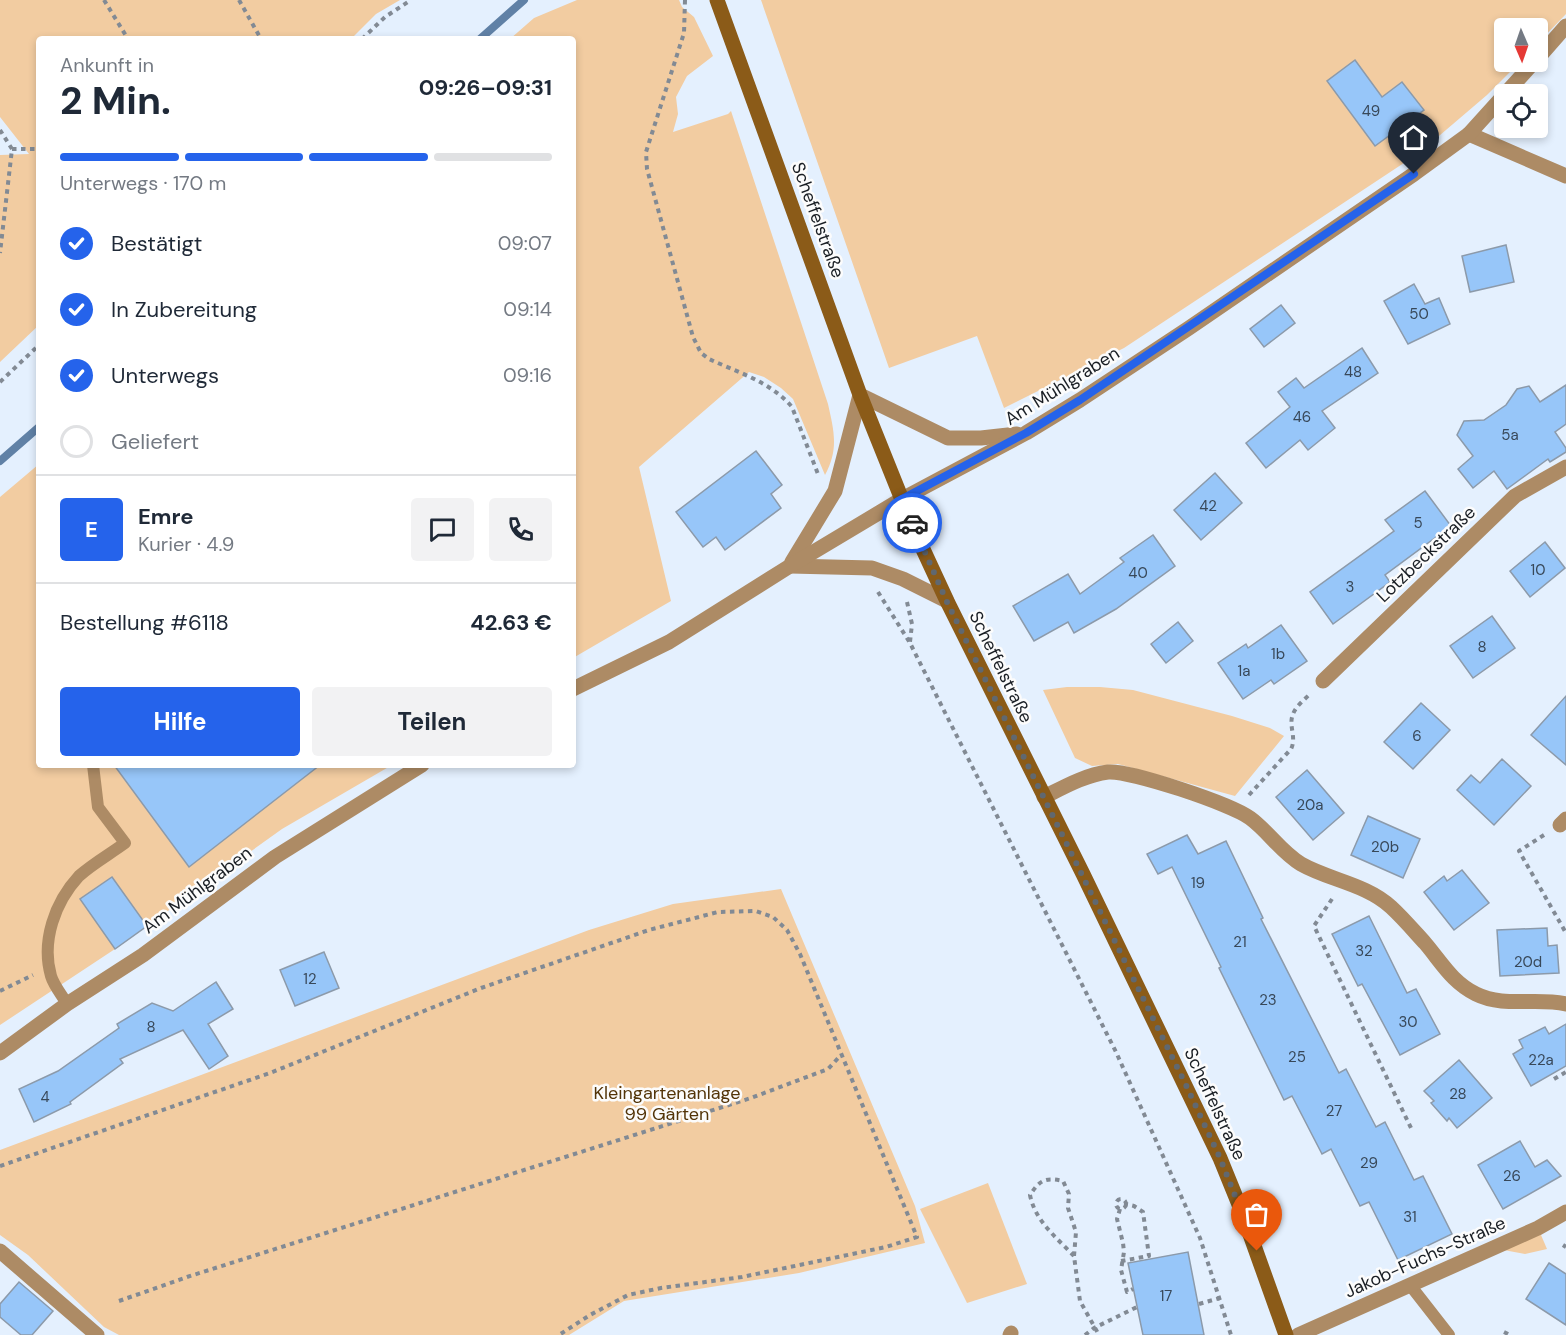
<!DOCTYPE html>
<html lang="de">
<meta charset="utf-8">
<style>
:root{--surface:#fff;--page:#f2f2f3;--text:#1f2937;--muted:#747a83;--line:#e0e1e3;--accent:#2563eb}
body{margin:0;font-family:"DM Sans",sans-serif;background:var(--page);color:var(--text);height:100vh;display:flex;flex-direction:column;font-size:22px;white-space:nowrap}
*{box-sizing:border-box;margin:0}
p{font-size:20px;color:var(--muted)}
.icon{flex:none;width:33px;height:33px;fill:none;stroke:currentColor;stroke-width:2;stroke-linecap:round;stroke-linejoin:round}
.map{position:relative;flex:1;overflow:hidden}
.panel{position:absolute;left:36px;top:36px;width:540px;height:732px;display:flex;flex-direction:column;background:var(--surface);border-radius:6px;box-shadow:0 3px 9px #0003}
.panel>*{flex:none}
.needle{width:39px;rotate:178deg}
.tools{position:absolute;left:1494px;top:18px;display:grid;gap:12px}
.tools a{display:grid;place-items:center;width:54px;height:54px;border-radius:6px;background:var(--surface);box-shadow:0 3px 9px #0003;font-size:30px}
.pin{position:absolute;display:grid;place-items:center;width:51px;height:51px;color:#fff;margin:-62px -26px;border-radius:50% 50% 50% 0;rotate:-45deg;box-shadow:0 0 6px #0007}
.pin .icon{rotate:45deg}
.courier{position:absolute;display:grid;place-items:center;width:60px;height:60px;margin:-30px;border:4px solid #2563eb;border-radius:50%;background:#fff;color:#222;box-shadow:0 2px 8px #0007}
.summary em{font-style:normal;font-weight:700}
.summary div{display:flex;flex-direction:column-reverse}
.summary{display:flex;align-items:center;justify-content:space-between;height:102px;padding:0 24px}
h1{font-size:39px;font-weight:700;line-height:45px}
.bar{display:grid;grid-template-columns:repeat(4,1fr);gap:9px 6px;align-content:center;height:72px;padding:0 24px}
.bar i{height:8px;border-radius:4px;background:var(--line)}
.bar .selected{background:var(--accent)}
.bar p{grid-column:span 4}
.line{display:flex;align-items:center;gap:15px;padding:0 24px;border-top:2px solid var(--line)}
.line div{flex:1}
.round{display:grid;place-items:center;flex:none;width:63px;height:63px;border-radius:6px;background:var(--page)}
ol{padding:0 24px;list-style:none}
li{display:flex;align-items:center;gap:18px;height:66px}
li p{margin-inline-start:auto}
li .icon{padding:6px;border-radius:50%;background:var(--accent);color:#fff;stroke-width:4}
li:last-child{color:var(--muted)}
li i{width:33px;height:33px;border:3px solid var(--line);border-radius:50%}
.action{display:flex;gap:12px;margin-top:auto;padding:12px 24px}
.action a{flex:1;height:69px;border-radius:6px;background:var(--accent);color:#fff;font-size:24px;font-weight:700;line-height:69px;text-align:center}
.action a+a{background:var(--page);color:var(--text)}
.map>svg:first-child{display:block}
</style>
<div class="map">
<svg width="1566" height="1335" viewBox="0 0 1566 1335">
<rect width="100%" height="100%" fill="#e4f0fe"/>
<g fill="#f2cca1">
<polygon points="0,0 400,0 376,14 351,39 39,39 39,325 0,362 0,155 29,154 0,117"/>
<path d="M577,0H679L682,7L694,17L713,56L687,76L676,97L678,114L673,132L728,114L731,111L828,404C834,431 839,449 825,475L793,399L781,388L764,377L749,372L639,467L671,601L573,658V39H510L534,18Z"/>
<polygon points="761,0 1566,0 1566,14 1538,43 1538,28 1504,28 1504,62 1520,62 1487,95 1419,153 1124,348 1004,408 977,336 889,368"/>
<polygon points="39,464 39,765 392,765 282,829 115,949 0,1025 0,497"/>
<polygon points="1067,687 1100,687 1133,690 1232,716 1270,728 1284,736 1235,796 1118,764 1092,766 1075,758 1043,690"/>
<polygon points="781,889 915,1206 925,1243 799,1273 624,1301 569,1335 119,1335 104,1327 28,1255 0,1235 0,1150 589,930 673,904"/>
<polygon points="988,1183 1027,1284 967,1303 920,1209"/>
<polygon points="1538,1228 1547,1249 1525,1254 1493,1248"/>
</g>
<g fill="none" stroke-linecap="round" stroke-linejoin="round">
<g stroke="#6081a6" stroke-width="8">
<polyline points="480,39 524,0"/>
<polyline points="0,461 39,427"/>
</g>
</g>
<g fill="#97c6f9" stroke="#8c9aaa" stroke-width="1.5">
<polygon points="1355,60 1382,97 1402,82 1424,110 1375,146 1327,81"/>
<polygon points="1506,245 1514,282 1470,292 1462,256"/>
<polygon points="1414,284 1425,304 1439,298 1450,324 1408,344 1384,301"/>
<polygon points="1281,305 1295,323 1264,347 1250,329"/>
<polygon points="1362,348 1378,373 1322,411 1335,428 1308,450 1300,440 1266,468 1246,443 1290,407 1278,392 1296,378 1304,388"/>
<polygon points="1566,385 1566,424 1555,432 1566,448 1566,452 1550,462 1548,459 1507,489 1494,471 1473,488 1458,469 1473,456 1457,435 1464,421 1484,420 1506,405 1517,389 1529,386 1540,402"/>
<polygon points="756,451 782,485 771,494 781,508 725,550 716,537 703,547 676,512"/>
<polygon points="1215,473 1242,503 1201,540 1174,510"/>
<polygon points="1425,491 1451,526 1385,575 1390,582 1333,624 1310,592 1394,531 1385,520"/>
<polygon points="1153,535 1175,566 1116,609 1074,633 1068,622 1034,641 1013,606 1068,574 1080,594 1124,562 1120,558"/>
<polygon points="1545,542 1565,568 1530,597 1510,571"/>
<polygon points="1492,616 1515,648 1473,678 1450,646"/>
<polygon points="1178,622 1193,641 1166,663 1151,644"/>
<polygon points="1281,625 1307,661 1274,684 1271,680 1243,699 1218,663 1246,644 1248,648"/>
<polygon points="1566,696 1566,765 1531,735"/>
<polygon points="1421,703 1450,730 1413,769 1384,742"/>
<polygon points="1502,759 1531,786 1494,825 1457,790 1471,775 1480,783"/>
<polygon points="114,765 320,765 189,867"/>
<polygon points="1307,770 1344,813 1313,840 1276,797"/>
<polygon points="1368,816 1420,839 1403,878 1351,855"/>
<polygon points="1187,835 1198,854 1226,841 1263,918 1261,919 1339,1073 1346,1069 1376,1127 1385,1122 1414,1180 1423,1176 1452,1234 1398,1260 1369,1202 1360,1206 1331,1149 1322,1154 1292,1096 1284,1100 1219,968 1221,967 1172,867 1158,874 1147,854"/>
<polygon points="1462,870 1489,903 1454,930 1424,892 1444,876 1447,881"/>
<polygon points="112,877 147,926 115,949 80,899"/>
<polygon points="1369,916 1407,993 1416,989 1440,1034 1400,1055 1362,984 1358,986 1332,934"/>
<polygon points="1547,928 1548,946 1557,945 1559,973 1500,976 1497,930"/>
<polygon points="324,952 339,988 295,1006 280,970"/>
<polygon points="216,982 233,1009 208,1024 228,1056 209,1069 183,1030 120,1059 123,1063 70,1102 71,1104 34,1122 19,1089 58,1071 119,1028 117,1024 152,1003 173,1011"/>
<polygon points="1566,1024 1566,1066 1531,1086 1513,1054 1523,1048 1519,1040 1545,1027 1549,1034"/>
<polygon points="1459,1060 1492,1098 1457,1128 1449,1118 1447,1121 1431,1103 1434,1101 1424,1091"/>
<polygon points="1520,1141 1535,1167 1547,1160 1561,1176 1503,1209 1478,1165"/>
<polygon points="1188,1252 1204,1335 1143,1335 1128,1263"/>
<polygon points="1549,1263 1566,1274 1566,1325 1526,1299"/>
<polygon points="19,1282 53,1311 32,1335 21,1335 0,1317 0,1304"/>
</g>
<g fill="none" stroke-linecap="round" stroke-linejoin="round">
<g stroke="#828a94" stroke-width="4" stroke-dasharray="4.5 4.5" stroke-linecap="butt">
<polyline points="104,0 128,39"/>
<polyline points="239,0 261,39"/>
<path d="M685,0L684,33L646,152L647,169L693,337L701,353L709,359C737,372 771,382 792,407L818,474"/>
<polyline points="362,39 385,17 411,0"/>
<polyline points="0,130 12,149 0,253"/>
<polyline points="12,149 39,149"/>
<polyline points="0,382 39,345"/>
<polyline points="878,592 910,643 1116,1052 1200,1238 1231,1335"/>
<polyline points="907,602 912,624 910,642"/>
<path d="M1249,795L1291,749C1297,737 1288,726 1293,714C1296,706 1304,700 1310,694"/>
<polyline points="1544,835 1519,851 1566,933"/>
<polyline points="1332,899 1314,926 1411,1128"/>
<polyline points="0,991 33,975"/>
<polyline points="1554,1079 1566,1072"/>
<polyline points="0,1166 270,1073 481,988 649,930 718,912 756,911 773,917 787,930 800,954 917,1237 886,1247 742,1277 661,1288 628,1295 590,1315 559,1335"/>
<circle cx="1121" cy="1204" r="5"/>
<polyline points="1120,1209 1117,1219 1123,1243 1124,1252 1121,1270 1127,1292 1133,1289"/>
<polyline points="1563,1245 1566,1247"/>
<path d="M1074,1256C1057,1238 1035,1221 1030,1195C1040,1180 1045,1177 1063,1181L1069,1194L1068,1208L1076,1232L1074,1256L1080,1301L1099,1335"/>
<polyline points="1121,1261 1149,1256 1143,1212 1134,1206 1126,1204"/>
<polyline points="119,1301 187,1277 751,1098 828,1069 841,1055"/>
<polyline points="1199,1304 1220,1298"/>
<polyline points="1504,1332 1510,1335"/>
<polyline points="1085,1335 1094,1328 1137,1307"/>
</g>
<g stroke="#ad8b65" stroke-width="12">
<path d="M67,1004C62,995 54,986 51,976C41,941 55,902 79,876C92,864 110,854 125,843L98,807L93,765"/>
<polyline points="1410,1285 1449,1335"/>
</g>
<g stroke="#ad8b65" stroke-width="15">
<polyline points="1469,134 1566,176"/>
<polyline points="792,562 835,491 860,395"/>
<polyline points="790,566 872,568 903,579 947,601"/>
<polyline points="1323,681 1515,496 1566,467"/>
<polyline points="573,689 669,642 790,566 902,499"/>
<path d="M1044,797C1064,787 1085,775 1108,772C1130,770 1231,804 1250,818C1268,831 1281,852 1301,864C1329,880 1366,884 1391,907C1403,918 1414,931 1425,943C1442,963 1452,982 1476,994C1504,1008 1537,997 1566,1004"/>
<polyline points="1560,825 1566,819"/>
<polyline points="0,1053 67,1004 143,955 275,857 422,765"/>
<polyline points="0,1251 97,1335"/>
<polyline points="1010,1335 1011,1333"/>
<polyline points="1298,1335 1538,1228 1566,1212"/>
</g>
<g stroke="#ad8b65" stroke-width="15">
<polyline points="1538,58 1566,26"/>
<polyline points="860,395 948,438 981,438 1017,434"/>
<polyline points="902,499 1026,433 1080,400 1189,328 1414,174 1469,134 1534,62"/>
</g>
<polyline stroke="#8b5b18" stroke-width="15" points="717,0 860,395 915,532 947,601 1083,874 1220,1158 1242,1212 1286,1335"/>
</g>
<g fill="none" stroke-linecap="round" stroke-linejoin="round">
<polyline stroke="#606870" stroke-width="6" stroke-dasharray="0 10.8" points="912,523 947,602 1184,1081 1220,1158 1257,1251"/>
<polyline stroke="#2563eb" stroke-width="8" points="912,523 902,499 1026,433 1080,400 1414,174"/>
</g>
<g text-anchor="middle" stroke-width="5" stroke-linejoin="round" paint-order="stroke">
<g font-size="15" fill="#384859">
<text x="1371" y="116">49</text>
<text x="1419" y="319">50</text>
<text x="1353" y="377">48</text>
<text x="1302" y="422">46</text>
<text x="1510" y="440">5a</text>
<text x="1208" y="511">42</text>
<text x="1418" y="528">5</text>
<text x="1538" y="575">10</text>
<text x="1138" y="578">40</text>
<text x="1350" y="592">3</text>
<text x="1482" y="652">8</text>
<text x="1278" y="659">1b</text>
<text x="1244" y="676">1a</text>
<text x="1417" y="741">6</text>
<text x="1310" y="810">20a</text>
<text x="1385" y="852">20b</text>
<text x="1198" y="888">19</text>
<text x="1240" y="947">21</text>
<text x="1364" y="956">32</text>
<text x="1528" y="967">20d</text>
<text x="310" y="984">12</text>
<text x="1268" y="1005">23</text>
<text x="1408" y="1027">30</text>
<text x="151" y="1032">8</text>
<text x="1297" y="1062">25</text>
<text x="1541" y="1065">22a</text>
<text x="1458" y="1099">28</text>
<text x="45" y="1102">4</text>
<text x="1334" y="1116">27</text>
<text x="1369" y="1168">29</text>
<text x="1512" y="1181">26</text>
<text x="1410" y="1222">31</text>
<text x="1166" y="1301">17</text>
</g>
<g font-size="18" fill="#191e24" stroke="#fcfcfc">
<text transform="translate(818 220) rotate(70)" y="6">Scheffelstraße</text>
<text transform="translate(1062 386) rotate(-32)" y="6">Am Mühlgraben</text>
<text transform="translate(1426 554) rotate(-44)" y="6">Lotzbeckstraße</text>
<text transform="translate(1001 667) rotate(64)" y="6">Scheffelstraße</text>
<text transform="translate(197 890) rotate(-37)" y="6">Am Mühlgraben</text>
<text transform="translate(1215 1104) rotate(65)" y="6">Scheffelstraße</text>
<text transform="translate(1425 1257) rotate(-24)" y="6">Jakob-Fuchs-Straße</text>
</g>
<g font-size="18" fill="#533408" stroke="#fcfcfc">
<text x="667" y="1099">Kleingartenanlage<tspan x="667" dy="21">99 Gärten</tspan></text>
</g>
</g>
</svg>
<div class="tools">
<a><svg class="needle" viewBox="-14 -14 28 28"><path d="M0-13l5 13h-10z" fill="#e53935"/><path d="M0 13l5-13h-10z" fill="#747a83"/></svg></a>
<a><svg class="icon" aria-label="locate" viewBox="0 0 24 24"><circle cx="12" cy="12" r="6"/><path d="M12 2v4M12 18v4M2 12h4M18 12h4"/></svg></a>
</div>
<div class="pin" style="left:1257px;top:1251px;background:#ea580c"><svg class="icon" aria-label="bag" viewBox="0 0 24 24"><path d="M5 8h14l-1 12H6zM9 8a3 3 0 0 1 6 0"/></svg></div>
<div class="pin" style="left:1414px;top:174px;background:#1f2937"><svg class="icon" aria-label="home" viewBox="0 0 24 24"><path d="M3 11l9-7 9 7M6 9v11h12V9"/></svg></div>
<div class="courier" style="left:912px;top:523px"><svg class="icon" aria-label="car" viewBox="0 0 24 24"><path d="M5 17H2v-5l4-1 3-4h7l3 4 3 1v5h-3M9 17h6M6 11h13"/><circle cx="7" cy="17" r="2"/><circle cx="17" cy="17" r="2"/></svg></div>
<section class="panel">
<div class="summary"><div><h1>2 Min.</h1><p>Ankunft in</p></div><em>09:26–09:31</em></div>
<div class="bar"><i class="selected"></i><i class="selected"></i><i class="selected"></i><i></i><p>Unterwegs · 170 m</p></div>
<ol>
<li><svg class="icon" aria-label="check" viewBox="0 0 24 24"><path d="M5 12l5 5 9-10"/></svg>Bestätigt<p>09:07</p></li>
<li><svg class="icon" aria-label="check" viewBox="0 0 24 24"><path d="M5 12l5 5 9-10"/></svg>In Zubereitung<p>09:14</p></li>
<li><svg class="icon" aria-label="check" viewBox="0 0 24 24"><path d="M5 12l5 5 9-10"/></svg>Unterwegs<p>09:16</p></li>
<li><i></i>Geliefert</li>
</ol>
<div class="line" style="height:108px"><b class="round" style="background:var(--accent);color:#fff">E</b><div><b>Emre</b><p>Kurier · 4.9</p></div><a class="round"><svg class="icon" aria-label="chat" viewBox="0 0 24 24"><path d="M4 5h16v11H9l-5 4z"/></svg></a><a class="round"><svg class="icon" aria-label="phone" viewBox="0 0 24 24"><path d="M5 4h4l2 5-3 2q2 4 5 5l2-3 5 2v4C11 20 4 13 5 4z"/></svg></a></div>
<div class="line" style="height:78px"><div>Bestellung #6118</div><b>42.63 €</b></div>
<div class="action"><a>Hilfe</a><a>Teilen</a></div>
</section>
</div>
